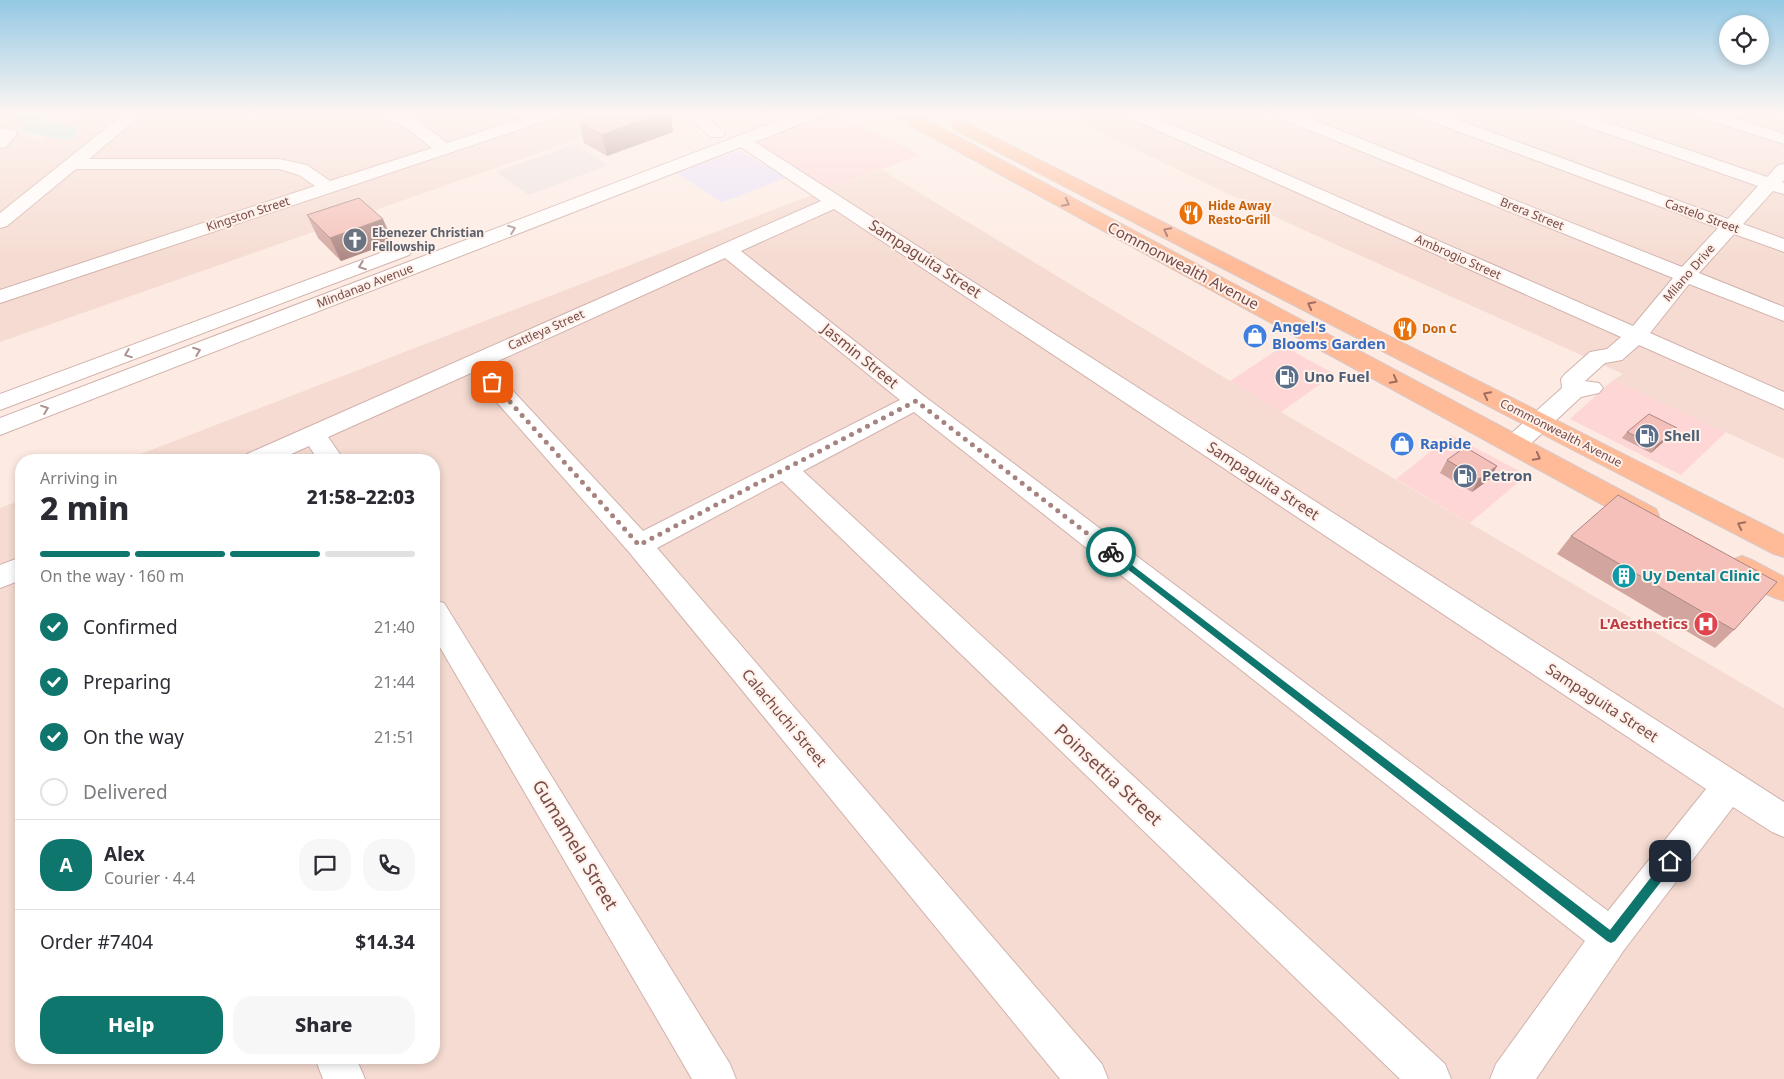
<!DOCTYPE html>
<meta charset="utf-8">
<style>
:root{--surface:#fff;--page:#f7f7f7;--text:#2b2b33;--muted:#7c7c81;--line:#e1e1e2;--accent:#0f766e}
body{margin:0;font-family:"Noto Sans",sans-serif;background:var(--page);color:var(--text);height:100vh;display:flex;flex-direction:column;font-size:19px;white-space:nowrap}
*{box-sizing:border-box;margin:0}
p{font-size:16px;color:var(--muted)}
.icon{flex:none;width:28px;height:28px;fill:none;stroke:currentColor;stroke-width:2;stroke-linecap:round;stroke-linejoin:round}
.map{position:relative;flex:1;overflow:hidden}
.side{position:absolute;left:15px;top:454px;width:425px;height:610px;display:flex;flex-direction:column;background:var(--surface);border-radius:20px;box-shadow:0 2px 8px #0003}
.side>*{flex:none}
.controls{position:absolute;left:1719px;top:15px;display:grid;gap:10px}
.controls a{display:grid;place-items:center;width:50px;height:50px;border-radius:50%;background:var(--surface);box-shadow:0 2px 8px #0003;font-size:25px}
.pin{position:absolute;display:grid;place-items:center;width:42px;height:42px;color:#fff;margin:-21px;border-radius:10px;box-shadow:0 2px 8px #0006}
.courier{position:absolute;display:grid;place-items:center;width:50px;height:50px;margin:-25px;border:4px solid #0f766e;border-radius:50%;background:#fff;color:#222;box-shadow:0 1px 6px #0007}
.overview em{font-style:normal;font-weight:800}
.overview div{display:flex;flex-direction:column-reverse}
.overview{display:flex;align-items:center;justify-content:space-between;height:85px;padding:0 25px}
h1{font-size:32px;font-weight:800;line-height:38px}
.bar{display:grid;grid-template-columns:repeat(4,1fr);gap:8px 5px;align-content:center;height:60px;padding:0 25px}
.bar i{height:6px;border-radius:4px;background:var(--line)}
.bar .on{background:var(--accent)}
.bar p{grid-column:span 4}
.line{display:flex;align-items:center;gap:12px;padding:0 25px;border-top:1px solid var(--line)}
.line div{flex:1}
.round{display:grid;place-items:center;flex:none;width:52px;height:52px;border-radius:20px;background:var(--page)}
ol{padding:0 25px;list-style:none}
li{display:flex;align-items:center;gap:15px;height:55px}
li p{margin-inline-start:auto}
li .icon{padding:5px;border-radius:50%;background:var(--accent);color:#fff;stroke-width:4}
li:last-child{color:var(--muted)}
li i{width:28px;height:28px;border:2px solid var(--line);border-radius:50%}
.action{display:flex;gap:10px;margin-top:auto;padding:10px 25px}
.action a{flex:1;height:58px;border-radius:20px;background:var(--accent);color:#fff;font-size:20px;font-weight:800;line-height:58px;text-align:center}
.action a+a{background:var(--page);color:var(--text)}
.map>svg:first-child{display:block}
</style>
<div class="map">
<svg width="1784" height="1079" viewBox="0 0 1784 1079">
<rect width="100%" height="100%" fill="#fdebe3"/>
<g fill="#f5dbd1">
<polygon points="0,113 13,113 20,119 15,130 42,142 77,113 652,113 0,342"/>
<polygon points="1060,113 1784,113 1784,459 1613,380 1623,374 1297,227"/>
<polygon points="882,170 1281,412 1784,708 1784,1079 0,1079 0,508 21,500 21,1058 434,1058 434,460 125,460 827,189"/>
</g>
<g fill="#fed6d6">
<polygon points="829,113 837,113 920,155 827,189 752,143"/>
<polygon points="1283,346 1335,374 1281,412 1230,381"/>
<polygon points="1613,380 1726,432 1681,475 1570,419"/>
<polygon points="1451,435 1527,475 1470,523 1396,479"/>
</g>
<polygon fill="#ece1de" points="575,144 609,165 529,195 496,172"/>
<polygon fill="#e9e0fa" points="739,150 786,178 722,202 676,173"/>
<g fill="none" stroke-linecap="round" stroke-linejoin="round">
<polygon fill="#b7e8e1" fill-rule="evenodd" points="15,113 41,113 43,120 74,126 78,132 74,138 65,140 23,132"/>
<defs>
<g id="minor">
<polygon points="125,113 143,113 89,159 279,159 307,165 330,181 432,148 404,126 379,116 377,113 408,115 423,124 447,143 537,113 562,113 560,116 0,303 0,290 315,186 299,175 279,169 76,169 7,226 0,228 0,213"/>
<polygon points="682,113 701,113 725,133 723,137 711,137"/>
<path d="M798,113H822L820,116L755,142L1784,802V837L1772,832L1733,807L1624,950L1536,1079H1490L1496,1064L1585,941L914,412L803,471L1445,1064L1451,1079H1400L782,481L657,548L1102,1064L1108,1079H1060L629,552L471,373L328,437L344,460H318L309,446L278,460H243L247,454L821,201L741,147L0,435V418ZM834,209L1706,789L1608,911L924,396L741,251ZM725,258L900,400L643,531L489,365Z"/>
<polygon points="1124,113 1146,113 1633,326 1673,278 1275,116 1273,113 1296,113 1682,267 1718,228 1417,116 1415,113 1439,113 1728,219 1758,186 1557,116 1555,113 1580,113 1767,177 1778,165 1784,164 1784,180 1782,182 1784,183 1784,194 1773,191 1743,224 1784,239 1784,252 1734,234 1699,273 1784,307 1784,321 1689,284 1650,333 1784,392 1784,409 1639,345 1622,360 1605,363 1585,381 1599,383 1603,388 1599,393 1581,397 1523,451 1514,453 1505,451 1501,445 1505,439 1562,388 1561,379 1565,374 1590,352 1607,349 1621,337 1126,116"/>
<polygon points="1694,113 1720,113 1784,134 1784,144 1696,116"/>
<polygon points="0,128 15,130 17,134 6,147 0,148"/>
<polygon points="402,245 409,247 412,251 409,255 0,410 0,394"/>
<polygon points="21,557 21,580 0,588 0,565"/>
<polygon points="434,600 444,603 730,1064 736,1079 692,1079 434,637"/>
<polygon points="315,1058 356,1058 365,1079 323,1079"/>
</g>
<g id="major">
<polygon points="892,113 913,113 1656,509 1659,516 1656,523 1646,526 1636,523 894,116"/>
<polygon points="960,120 1784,535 1784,557 1774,554 954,129 952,125 954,121"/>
<path d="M1742,556L1752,560L1784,577V601C1768,596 1736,581 1728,567L1732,560Z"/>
</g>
</defs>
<use href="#minor" stroke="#d1b2ac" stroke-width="2"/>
<use href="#major" stroke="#d6c9c8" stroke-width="2"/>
<use href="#minor" fill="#fff" fill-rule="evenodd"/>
<use href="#major" fill="#ffbb98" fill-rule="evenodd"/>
</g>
<g fill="#d2a59f">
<polygon points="603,113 670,113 673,132 607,156 584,143 579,122"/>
<polygon points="307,215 393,242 341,261 318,238"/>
<polygon points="1677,428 1672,434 1651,453 1622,438 1627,432"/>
<polygon points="1447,460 1490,479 1472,492 1440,473"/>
<polygon points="1571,536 1734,630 1715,648 1557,554"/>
</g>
<g fill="#ab8682">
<polygon points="661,113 670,113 673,132 607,156 602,135"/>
<polygon points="383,219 393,242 341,261 330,238"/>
<polygon points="1677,428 1672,434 1651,453 1656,446"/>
<polygon points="1497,466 1490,479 1472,492 1479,479"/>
</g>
<g fill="#f4c0b9" stroke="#ab8682">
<polygon points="603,113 661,113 602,135 579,122"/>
<polygon points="359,198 383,219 330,238 307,215"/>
<polygon points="1649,414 1677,428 1656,446 1627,432"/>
<polygon points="1465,447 1497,466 1479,479 1447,460"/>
<polygon points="1618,495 1777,582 1734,630 1571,536"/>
</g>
<defs><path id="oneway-chevron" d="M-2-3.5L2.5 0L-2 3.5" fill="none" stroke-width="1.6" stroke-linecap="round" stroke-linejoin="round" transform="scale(1.25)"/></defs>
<g stroke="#a06d60">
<use href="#oneway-chevron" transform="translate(1066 203) rotate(28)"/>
<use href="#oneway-chevron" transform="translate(1167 231) rotate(-153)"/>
<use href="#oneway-chevron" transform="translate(1311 305) rotate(-153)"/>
<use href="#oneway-chevron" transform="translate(1394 380) rotate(28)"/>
<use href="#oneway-chevron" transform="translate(1487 395) rotate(-153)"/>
<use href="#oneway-chevron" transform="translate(1537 457) rotate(28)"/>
<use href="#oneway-chevron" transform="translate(1741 525) rotate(-153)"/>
</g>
<g stroke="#ad9391">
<use href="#oneway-chevron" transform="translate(512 229) rotate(-21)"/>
<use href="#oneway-chevron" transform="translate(362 266) rotate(159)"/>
<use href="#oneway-chevron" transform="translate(197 351) rotate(-21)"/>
<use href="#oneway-chevron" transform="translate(128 354) rotate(159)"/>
<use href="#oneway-chevron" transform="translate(45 409) rotate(-21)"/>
</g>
<linearGradient id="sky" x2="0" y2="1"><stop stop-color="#94c9e5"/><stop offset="0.43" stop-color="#fef6f2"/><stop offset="1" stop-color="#fef6f2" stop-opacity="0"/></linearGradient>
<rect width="1784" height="264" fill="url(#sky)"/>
<polygon fill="#0f766e" points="1111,549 1610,930 1666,858 1674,858 1675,861 1674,865 1615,941 1611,943 1607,941 1108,554 1107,552"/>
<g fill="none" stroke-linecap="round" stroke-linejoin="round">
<polyline stroke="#a6837e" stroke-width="5" stroke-dasharray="0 9" points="492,382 639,545 916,401 1111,552"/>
</g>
<defs>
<symbol id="restaurant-disc" viewBox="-11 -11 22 22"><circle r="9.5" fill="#e8710a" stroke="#fff1ea"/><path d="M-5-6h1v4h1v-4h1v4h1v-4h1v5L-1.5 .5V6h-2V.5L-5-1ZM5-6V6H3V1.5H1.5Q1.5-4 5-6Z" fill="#fff"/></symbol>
<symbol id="church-disc" viewBox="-11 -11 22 22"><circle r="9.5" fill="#6b7280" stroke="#fff1ea"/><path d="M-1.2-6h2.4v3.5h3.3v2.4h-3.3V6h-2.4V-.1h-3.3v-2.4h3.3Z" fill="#fff"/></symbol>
<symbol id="shop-disc" viewBox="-11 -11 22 22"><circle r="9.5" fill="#3f7fe0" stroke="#fff1ea"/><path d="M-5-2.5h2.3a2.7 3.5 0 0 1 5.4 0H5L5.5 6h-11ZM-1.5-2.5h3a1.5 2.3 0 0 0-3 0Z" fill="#fff"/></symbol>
<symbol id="fuel-disc" viewBox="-11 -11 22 22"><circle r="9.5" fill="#5c6f8a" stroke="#fff1ea"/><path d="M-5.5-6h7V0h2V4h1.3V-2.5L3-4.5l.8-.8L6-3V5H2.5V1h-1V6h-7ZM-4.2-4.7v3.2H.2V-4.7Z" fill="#fff"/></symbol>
<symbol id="building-disc" viewBox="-11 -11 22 22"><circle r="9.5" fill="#0f9aa8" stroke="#fff1ea"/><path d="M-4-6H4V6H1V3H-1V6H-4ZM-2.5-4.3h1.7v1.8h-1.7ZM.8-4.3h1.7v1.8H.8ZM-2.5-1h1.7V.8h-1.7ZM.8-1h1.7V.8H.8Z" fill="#fff"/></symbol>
<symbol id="hospital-disc" viewBox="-11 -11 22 22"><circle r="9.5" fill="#e0444e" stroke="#fff1ea"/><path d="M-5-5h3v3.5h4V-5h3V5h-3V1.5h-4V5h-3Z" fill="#fff"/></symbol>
</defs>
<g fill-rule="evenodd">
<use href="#restaurant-disc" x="1177" y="199" width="28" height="28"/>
<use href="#church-disc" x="341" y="226" width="28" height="28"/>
<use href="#restaurant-disc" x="1391" y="315" width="28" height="28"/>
<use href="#shop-disc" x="1241" y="322" width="28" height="28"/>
<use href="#fuel-disc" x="1273" y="363" width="28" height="28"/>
<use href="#fuel-disc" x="1633" y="422" width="28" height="28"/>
<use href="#shop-disc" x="1388" y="430" width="28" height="28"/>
<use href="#fuel-disc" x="1451" y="462" width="28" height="28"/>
<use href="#building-disc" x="1610" y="562" width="28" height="28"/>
<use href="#hospital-disc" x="1692" y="610" width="28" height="28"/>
</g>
<g text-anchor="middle" stroke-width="4" stroke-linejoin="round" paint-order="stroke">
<g font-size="12" font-weight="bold" fill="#c56008" stroke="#fff1ea" text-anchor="start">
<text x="1208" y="210">Hide Away<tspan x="1208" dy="14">Resto-Grill</tspan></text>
<text x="1422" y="333">Don C</text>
</g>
<g font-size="12" fill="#774b48" stroke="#fff1ea">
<text transform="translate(248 214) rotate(-18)" y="4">Kingston Street</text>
<text transform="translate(1532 214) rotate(22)" y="4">Brera Street</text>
<text transform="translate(1702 216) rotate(20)" y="4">Castelo Street</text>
<text transform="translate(1458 257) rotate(24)" y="4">Ambrogio Street</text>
<text transform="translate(1689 273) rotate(-49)" y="4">Milano Drive</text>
<text transform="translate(365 286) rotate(-21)" y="4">Mindanao Avenue</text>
<text transform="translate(546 330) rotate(-24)" y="4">Cattleya Street</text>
<text transform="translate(1561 433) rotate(27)" y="4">Commonwealth Avenue</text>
</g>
<g font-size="12" font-weight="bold" fill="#5b616d" stroke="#fff1ea" text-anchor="start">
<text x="372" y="237">Ebenezer Christian<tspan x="372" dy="14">Fellowship</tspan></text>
</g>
<g font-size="15" fill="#774b48" stroke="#fff1ea">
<text transform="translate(925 259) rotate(33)" y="5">Sampaguita Street</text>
<text transform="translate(1183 266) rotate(28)" y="5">Commonwealth Avenue</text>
<text transform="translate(860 356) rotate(39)" y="5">Jasmin Street</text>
<text transform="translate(1263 481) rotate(33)" y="5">Sampaguita Street</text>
<text transform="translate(1602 703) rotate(33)" y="5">Sampaguita Street</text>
<text transform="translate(784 718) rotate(50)" y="5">Calachuchi Street</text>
</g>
<g font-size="15" font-weight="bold" fill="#366cbe" stroke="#fff1ea" text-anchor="start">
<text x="1272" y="332">Angel's<tspan x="1272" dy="17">Blooms Garden</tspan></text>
<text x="1420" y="449">Rapide</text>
</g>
<g font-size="15" font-weight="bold" fill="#4e5e75" stroke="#fff1ea" text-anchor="start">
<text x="1304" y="382">Uno Fuel</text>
<text x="1664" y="441">Shell</text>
<text x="1482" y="481">Petron</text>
</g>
<g font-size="15" font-weight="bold" fill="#0d838f" stroke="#fff1ea" text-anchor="start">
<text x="1642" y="581">Uy Dental Clinic</text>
</g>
<g font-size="15" font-weight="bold" fill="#be3a42" stroke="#fff1ea" text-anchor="end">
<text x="1688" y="629">L'Aesthetics</text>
</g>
<g font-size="18" fill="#774b48" stroke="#fff1ea">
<text transform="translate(1108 775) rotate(43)" y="6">Poinsettia Street</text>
<text transform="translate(575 845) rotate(59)" y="6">Gumamela Street</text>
</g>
</g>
</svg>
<div class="controls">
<a><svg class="icon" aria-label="locate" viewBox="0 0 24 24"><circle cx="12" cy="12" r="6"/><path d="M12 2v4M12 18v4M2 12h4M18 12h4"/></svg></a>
</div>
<div class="pin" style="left:492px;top:382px;background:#ea580c"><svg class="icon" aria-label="bag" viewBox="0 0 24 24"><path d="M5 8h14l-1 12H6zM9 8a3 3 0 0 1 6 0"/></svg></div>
<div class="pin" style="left:1670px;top:861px;background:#1f2937"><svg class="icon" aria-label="home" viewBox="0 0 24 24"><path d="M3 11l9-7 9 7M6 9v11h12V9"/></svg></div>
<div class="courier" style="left:1111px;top:552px"><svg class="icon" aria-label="bike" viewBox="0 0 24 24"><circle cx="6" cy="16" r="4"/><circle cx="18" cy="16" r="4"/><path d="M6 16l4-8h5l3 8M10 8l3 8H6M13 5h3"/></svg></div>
<section class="side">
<div class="overview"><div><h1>2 min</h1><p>Arriving in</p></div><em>21:58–22:03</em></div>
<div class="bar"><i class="on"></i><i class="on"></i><i class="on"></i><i></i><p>On the way · 160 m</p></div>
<ol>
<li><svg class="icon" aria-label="check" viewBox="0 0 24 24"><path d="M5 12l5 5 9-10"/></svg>Confirmed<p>21:40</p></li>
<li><svg class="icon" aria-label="check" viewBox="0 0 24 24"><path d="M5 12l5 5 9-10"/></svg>Preparing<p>21:44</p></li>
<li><svg class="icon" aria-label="check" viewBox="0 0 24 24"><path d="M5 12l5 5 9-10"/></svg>On the way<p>21:51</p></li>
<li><i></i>Delivered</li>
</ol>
<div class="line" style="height:90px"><b class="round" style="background:var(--accent);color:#fff">A</b><div><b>Alex</b><p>Courier · 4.4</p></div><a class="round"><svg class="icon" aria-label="chat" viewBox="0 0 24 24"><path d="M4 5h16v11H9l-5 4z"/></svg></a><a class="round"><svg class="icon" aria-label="phone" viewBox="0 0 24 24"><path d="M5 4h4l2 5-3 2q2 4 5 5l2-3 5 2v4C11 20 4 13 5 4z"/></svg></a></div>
<div class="line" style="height:65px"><div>Order #7404</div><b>$14.34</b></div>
<div class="action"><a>Help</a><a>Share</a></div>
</section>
</div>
